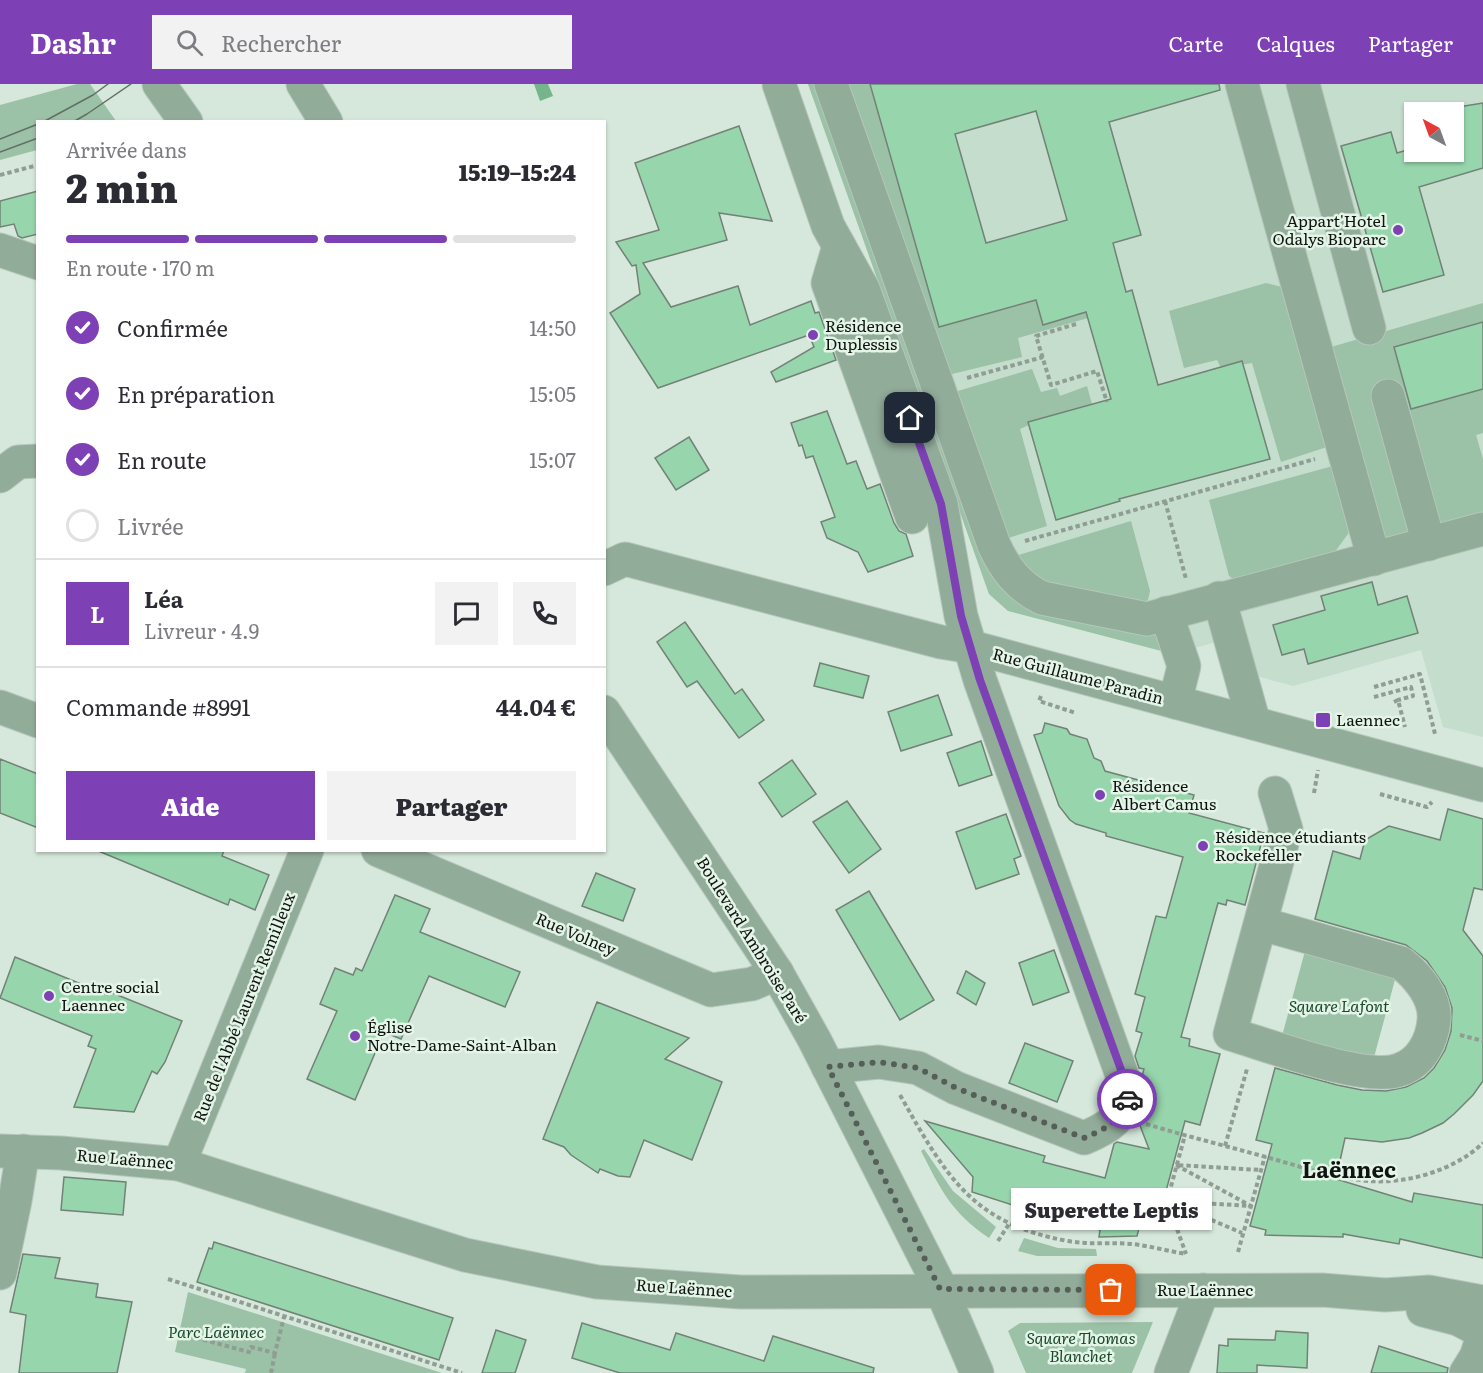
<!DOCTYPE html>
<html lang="fr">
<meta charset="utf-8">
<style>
:root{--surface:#fff;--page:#f2f2f3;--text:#2b2b33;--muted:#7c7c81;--line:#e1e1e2;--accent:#7d40b5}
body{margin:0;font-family:Literata,serif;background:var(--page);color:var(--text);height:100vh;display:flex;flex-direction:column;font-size:22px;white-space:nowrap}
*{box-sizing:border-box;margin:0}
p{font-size:20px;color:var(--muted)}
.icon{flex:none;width:33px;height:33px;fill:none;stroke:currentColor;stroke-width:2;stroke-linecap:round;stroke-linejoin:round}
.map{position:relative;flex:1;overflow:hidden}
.drawer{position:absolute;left:36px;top:36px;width:570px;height:732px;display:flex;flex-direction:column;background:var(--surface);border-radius:0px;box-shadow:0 2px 4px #0004}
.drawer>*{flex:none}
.needle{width:39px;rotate:319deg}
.fabs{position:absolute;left:1404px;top:18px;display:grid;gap:12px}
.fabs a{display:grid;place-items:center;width:60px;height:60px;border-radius:0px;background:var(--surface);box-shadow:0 2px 4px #0004;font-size:30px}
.pin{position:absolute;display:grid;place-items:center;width:51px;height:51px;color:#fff;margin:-26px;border-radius:12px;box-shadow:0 3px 9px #0006}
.courier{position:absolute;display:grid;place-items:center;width:60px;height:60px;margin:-30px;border:4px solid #7d40b5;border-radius:50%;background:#fff;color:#222;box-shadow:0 2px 8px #0007}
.bubble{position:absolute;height:42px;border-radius:0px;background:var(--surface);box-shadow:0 2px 4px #0004;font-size:20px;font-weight:800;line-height:42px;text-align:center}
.overview em{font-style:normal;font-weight:800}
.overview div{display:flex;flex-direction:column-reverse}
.overview{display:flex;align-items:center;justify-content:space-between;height:102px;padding:0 30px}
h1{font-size:39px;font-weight:800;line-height:45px}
.bar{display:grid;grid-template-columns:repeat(4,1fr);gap:9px 6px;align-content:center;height:72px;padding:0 30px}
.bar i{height:8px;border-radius:4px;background:var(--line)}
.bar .selected{background:var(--accent)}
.bar p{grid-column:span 4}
.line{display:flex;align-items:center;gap:15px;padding:0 30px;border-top:2px solid var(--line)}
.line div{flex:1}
.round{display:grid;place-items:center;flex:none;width:63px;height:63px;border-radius:0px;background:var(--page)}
ol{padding:0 30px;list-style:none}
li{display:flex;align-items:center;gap:18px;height:66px}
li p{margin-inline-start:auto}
li .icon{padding:6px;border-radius:50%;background:var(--accent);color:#fff;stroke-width:4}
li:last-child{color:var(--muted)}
li i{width:33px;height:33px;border:3px solid var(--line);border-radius:50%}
.primary-button{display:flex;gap:12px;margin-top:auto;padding:12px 30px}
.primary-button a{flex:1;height:69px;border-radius:0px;background:var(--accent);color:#fff;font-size:24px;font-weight:800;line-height:69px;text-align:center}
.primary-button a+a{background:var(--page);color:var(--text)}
header{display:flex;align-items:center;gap:36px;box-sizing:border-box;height:84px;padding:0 30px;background:var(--accent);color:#fff}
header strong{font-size:28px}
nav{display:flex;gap:33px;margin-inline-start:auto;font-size:21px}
.search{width:420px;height:54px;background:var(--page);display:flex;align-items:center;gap:15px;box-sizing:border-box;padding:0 21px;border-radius:0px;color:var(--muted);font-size:22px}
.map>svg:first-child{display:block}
</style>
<header>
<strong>Dashr</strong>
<div class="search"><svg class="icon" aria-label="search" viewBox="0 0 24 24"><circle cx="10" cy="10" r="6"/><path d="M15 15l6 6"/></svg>Rechercher</div>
<nav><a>Carte</a><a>Calques</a><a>Partager</a></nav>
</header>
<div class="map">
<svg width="1483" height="1289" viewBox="0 0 1483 1289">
<rect width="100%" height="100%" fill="#d6e8db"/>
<path fill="#c5ddcc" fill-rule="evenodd" d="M808,0H1483V653L1443,643L1421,566L1293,602L1253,591L1242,551L1173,570L1008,527L989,510ZM1414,28H1454V68H1414Z"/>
<g fill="#9bc1a7">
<polygon points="77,0 90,0 116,37 38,38 37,66 0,76 0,21"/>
<polygon points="808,0 821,0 989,473 1038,523 1156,550 1173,570 1008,527 989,510"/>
<polygon points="845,0 880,0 871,3 939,243 1102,198 1084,220 1088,234 1018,254 1022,273 948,291"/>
<polygon points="1266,199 1282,203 1333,361 1281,378 1252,279 1221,284 1217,276 1184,284 1169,227"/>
<polygon points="1483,219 1483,349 1476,351 1483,375 1483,434 1449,443 1380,454 1331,263"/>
<polygon points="1032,285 1041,308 1057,304 1060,312 1087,302 1092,320 1028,338 1029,341 1020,345 1047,442 1005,455 951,309"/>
<polygon points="1340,380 1352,430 1348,450 1334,469 1239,499 1229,492 1209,416"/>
<polygon points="1131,437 1150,507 1148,516 1142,522 1038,501 1012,473"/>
<polygon points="1305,867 1396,892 1373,977 1282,952"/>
<path d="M924,1065L953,1107L996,1143L989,1154C951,1128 941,1106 921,1067Z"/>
<polygon points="1024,1154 1058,1164 1096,1165 1097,1172 1037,1172 1018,1167"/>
<polygon points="188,1208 442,1289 245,1289 246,1285 175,1268"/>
<polygon points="1153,1238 1132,1289 1026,1289 1008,1247 1020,1239"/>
</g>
<polygon fill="#76b48b" points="534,0 548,0 553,12 540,17"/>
<g fill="#97d6ac" stroke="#728277" stroke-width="1.5" fill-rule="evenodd">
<path d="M870,0H1219L1220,6L1109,38L1141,151L1113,159L1126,208L1132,206L1158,301L1242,277L1270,375L1119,415L1120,417L1056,436L1028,338L1111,315L1086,228L1043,241L1036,216L939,243ZM1036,27L1067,136L986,159L955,50Z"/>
<polygon points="1483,19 1483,84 1419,103 1444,191 1383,208 1341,62 1391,48 1397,69 1414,64 1414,68 1454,68 1454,28 1434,28 1434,27"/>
<polygon points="739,42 772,137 719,129 727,156 643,179 671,223 738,202 750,241 811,217 815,229 819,228 836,276 776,298 771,288 814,263 809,251 658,304 610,229 640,210 636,181 632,182 616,158 659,146 635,79"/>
<polygon points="38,107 38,150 22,154 18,152 14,140 0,143 0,117"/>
<polygon points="1483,238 1483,305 1411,325 1394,263"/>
<polygon points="827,327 847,380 856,377 867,405 880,400 894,439 899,447 906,450 913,472 868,488 858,468 827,454 821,438 835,433 813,372 806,374 802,361 799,362 791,339"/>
<polygon points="689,353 709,386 676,406 655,374"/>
<polygon points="1372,498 1378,521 1407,512 1418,549 1308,580 1304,565 1282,571 1273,541 1325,526 1321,512"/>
<polygon points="685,538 735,610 742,605 764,636 739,654 697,597 687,603 657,558"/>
<polygon points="820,579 869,592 863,614 814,602"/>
<polygon points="938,611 952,651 901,667 888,628"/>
<polygon points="1045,639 1067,645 1070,650 1087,655 1094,674 1101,677 1105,687 1194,711 1189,729 1264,749 1245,821 1227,816 1226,821 1218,819 1181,953 1190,955 1189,962 1220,970 1200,1041 1185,1037 1163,1118 1147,1114 1137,1152 1099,1153 1100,1146 1056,1133 1056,1135 972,1108 973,1093 925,1037 1045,1072 1043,1078 1105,1094 1114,1060 1117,1058 1149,1065 1139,1039 1149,1005 1145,1004 1142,992 1144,985 1139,984 1135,972 1142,949 1136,947 1145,913 1135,910 1156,832 1166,834 1183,773 1106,752 1106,749 1076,740 1070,736 1059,722 1034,651 1042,649"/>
<polygon points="981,657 992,691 959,702 947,669"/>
<polygon points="0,675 38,690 38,744 0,729"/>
<polygon points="792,676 816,710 782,733 759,699"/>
<polygon points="847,717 881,765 849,789 813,738"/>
<polygon points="1448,725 1483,735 1483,806 1474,804 1463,846 1483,872 1483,997 1473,1011 1454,1030 1443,1039 1422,1049 1409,1054 1382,1058 1345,1054 1336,1095 1412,1118 1414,1109 1483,1121 1483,1174 1400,1155 1399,1160 1343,1150 1343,1153 1265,1151 1266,1146 1250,1142 1272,1060 1256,1056 1275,984 1337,1001 1362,1006 1386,1007 1406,1003 1424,994 1434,984 1445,966 1451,947 1452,924 1445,903 1427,877 1406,861 1315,835 1333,767 1360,775 1365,756 1389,742 1440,756"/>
<polygon points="1006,730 1021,772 1014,775 1019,790 976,805 956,748"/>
<polygon points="96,766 224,766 222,772 269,791 255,826 230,815 228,821"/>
<polygon points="596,789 635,805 623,837 582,822"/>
<polygon points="869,807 934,916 900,936 836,826"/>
<polygon points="395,811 430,825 420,848 520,888 505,923 429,892 401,955 384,948 355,1016 307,995 337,927 320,920 335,884 353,891 356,884 362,887"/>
<polygon points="1054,866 1069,908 1033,921 1019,879"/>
<polygon points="15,873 108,911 110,908 182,937 165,978 157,990 152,987 134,1028 74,1023 96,965 88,962 92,952 0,914"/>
<polygon points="966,887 985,899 976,921 957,909"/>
<polygon points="597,918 689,954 665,975 722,998 692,1076 644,1056 630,1093 618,1092 600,1085 598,1089 571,1071 564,1063 543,1055"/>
<polygon points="1025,959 1073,977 1057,1018 1009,999"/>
<polygon points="64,1093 126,1098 123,1131 61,1126"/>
<polygon points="214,1158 453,1234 439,1276 197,1198 209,1164 212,1165"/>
<polygon points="23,1170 60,1174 55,1194 98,1200 96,1213 132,1218 117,1289 19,1289 26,1231 10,1228"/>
<polygon points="582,1239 670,1266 676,1249 764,1277 773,1252 874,1284 873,1289 620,1289 572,1274"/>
<polygon points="496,1246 526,1256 515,1289 482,1289"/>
<polygon points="1276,1247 1308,1249 1307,1284 1257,1281 1257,1289 1217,1289 1219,1261 1228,1262 1228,1255 1275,1256"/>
<polygon points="1379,1262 1448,1284 1447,1289 1371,1289"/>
</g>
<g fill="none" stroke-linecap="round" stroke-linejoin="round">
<defs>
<g id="minor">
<polyline points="159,0 186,38"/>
<polyline points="303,0 326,38"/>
<path d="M779,0L828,142L863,205L941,420L961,532L980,596L1127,1005C1126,1034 1108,1044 1084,1054L956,1004L918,984L879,978L828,983"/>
<path d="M831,0L994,461C1005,485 1018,502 1042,514L1147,535L1483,445"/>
<polyline points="1242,0 1374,475"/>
<polyline points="1303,0 1369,244"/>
<polyline points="839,162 828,199 912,433"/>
<polyline points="0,166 38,179"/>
<polyline points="1388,312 1429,460"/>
<polyline points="0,392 18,378 38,377"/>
<polyline points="604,485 625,475 941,558 971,563 1483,701"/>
<polyline points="1219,514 1254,639"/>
<polyline points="1166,529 1184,582 1175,618"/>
<polyline points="0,623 38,637"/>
<polyline points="604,628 777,889 814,955 941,1205 977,1289"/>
<polyline points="378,766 711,906 752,900 777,889"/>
<path d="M1262,840L1401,879C1418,892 1436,914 1434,936C1432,957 1421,979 1399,986C1365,998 1268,961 1230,950L1286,745L1275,709"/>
<polyline points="0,1067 61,1069 179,1080 465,1171 597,1198 740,1208 1322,1206 1385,1211 1429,1208 1483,1218"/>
<polyline points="179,1080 307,766"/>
<polyline points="0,1189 15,1117 23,1067"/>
<polyline points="1423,1226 1458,1235 1483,1248"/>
<polyline points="1171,1289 1203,1206"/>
<polyline points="1466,1289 1476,1273 1483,1252"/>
</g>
</defs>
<use href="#minor" stroke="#b6c6bb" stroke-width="35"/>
<g stroke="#909d93" stroke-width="4" stroke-dasharray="4.5 3" stroke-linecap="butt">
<polyline points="0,91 38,81"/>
<polyline points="1076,240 1036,252 1051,301 1097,287 1107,318"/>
<polyline points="967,294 1043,273"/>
<polyline points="1165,417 1186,495"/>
<polyline points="1025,457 1315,375"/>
<polyline points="1374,603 1420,590 1435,650"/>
<polyline points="1041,612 1039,617 1076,629"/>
<polyline points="1374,613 1411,603 1413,612 1398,616"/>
<polyline points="1394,618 1398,616 1405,643"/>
<polyline points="1314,709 1318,686"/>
<polyline points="1380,710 1427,723 1432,718"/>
<polyline points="1460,951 1483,957"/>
<path d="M900,1011C945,1090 971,1140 1068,1157C1089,1161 1111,1158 1132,1160C1150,1162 1168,1167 1186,1170"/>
<path d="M1146,1040C1186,1052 1226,1062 1266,1073C1299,1082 1334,1094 1369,1097C1408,1100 1455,1086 1483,1059"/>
<polyline points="1225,1062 1247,985"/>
<polyline points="1167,1117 1251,1122 1176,1081 1261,1086"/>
<polyline points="1167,1117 1185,1051"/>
<polyline points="1167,1117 1186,1170"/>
<polyline points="1170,1118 1242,1149"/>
<polyline points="998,1157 1009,1140"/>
<polyline points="1238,1168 1265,1072"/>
<polyline points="168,1195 462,1289"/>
<polyline points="174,1248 249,1268 251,1263 275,1269 284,1233"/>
<polyline points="271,1289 275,1269"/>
</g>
<use href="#minor" stroke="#92ac9a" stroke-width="33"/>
<g stroke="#646e66" stroke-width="1.5">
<polyline points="43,38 93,11 108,0"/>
<polyline points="73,38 87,30 131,0"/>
<polyline points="0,55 38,40"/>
<polyline points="0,68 38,54"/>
</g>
</g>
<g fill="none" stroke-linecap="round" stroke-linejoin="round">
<path stroke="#555e57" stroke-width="6" stroke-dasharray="0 10.8" d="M1111,1206L940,1205L828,983L879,978L918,984L956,1004L1084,1054C1101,1047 1124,1036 1127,1015"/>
<polyline stroke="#7d40b5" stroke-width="8" points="910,334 941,420 961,532 980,596 1128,1005 1127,1015"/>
</g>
<g fill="#7d40b5" stroke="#e4f5e8" stroke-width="2">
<circle cx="1398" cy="146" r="6"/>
<circle cx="813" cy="251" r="6"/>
<rect x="1315" y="628" width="16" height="16" rx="3"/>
<circle cx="1100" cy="711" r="6"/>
<circle cx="1203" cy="762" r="6"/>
<circle cx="49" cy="912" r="6"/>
<circle cx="355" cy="952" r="6"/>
</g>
<g text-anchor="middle" stroke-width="5" stroke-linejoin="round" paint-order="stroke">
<g font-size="16" fill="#0f1410" stroke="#e4f5e8" text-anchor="start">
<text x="1386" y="143" text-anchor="end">Appart'Hotel<tspan x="1386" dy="18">Odalys Bioparc</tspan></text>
<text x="825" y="248">Résidence<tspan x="825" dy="18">Duplessis</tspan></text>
<text x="1336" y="642">Laennec</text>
<text x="1112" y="708">Résidence<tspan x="1112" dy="18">Albert Camus</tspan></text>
<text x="1215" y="759">Résidence étudiants<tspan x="1215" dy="18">Rockefeller</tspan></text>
<text x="61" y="909">Centre social<tspan x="61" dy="18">Laennec</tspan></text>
<text x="367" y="949">Église<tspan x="367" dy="18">Notre-Dame-Saint-Alban</tspan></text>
</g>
<g font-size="16" fill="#0f1410" stroke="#e4f5e8">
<text transform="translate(1078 592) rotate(15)" y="6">Rue Guillaume Paradin</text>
<text transform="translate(576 850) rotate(23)" y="6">Rue Volney</text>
<text transform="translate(752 856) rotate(58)" y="6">Boulevard Ambroise Paré</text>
<text transform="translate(244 923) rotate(-68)" y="6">Rue de l'Abbé Laurent Remilleux</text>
<text transform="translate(125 1075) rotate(5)" y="6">Rue Laënnec</text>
<text transform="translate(684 1204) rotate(4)" y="6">Rue Laënnec</text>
<text x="1205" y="1212">Rue Laënnec</text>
</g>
<g font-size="16" font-style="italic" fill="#1b492e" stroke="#e4f5e8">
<text x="1339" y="928">Square Lafont</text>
<text x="216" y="1254">Parc Laënnec</text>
<text x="1081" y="1260">Square Thomas<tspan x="1081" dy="18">Blanchet</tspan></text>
</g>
<g font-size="22" font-weight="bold" fill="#0f1410" stroke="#e4f5e8">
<text x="1349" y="1094">Laënnec</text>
</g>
</g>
</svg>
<div class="fabs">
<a><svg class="needle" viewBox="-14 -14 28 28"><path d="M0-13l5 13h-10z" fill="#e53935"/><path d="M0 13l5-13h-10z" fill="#7c7c81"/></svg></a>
</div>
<div class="pin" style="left:1111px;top:1206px;background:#ea580c"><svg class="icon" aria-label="bag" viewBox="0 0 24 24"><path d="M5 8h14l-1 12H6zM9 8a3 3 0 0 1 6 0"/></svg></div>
<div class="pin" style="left:910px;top:334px;background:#1f2937"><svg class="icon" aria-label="home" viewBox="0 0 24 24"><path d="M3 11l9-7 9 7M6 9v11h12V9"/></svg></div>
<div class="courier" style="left:1127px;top:1015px"><svg class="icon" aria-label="car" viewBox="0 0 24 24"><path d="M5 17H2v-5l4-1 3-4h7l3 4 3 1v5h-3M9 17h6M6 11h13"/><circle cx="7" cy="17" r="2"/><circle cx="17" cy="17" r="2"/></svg></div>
<div class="bubble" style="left:1011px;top:1104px;width:201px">Superette Leptis</div>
<section class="drawer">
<div class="overview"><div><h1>2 min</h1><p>Arrivée dans</p></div><em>15:19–15:24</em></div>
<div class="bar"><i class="selected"></i><i class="selected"></i><i class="selected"></i><i></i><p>En route · 170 m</p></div>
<ol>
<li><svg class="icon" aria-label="check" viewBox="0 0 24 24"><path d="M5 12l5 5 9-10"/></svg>Confirmée<p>14:50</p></li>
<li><svg class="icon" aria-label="check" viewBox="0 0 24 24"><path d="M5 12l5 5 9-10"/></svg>En préparation<p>15:05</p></li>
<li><svg class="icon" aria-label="check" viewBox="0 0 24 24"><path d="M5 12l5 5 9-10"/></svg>En route<p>15:07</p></li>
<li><i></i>Livrée</li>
</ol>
<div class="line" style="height:108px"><b class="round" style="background:var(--accent);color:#fff">L</b><div><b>Léa</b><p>Livreur · 4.9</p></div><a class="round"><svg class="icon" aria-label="chat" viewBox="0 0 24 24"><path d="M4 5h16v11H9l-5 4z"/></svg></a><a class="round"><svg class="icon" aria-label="phone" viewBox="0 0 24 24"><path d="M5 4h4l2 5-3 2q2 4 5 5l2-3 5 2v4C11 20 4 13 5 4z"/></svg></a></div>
<div class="line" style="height:78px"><div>Commande #8991</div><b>44.04 €</b></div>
<div class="primary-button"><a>Aide</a><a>Partager</a></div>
</section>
</div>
